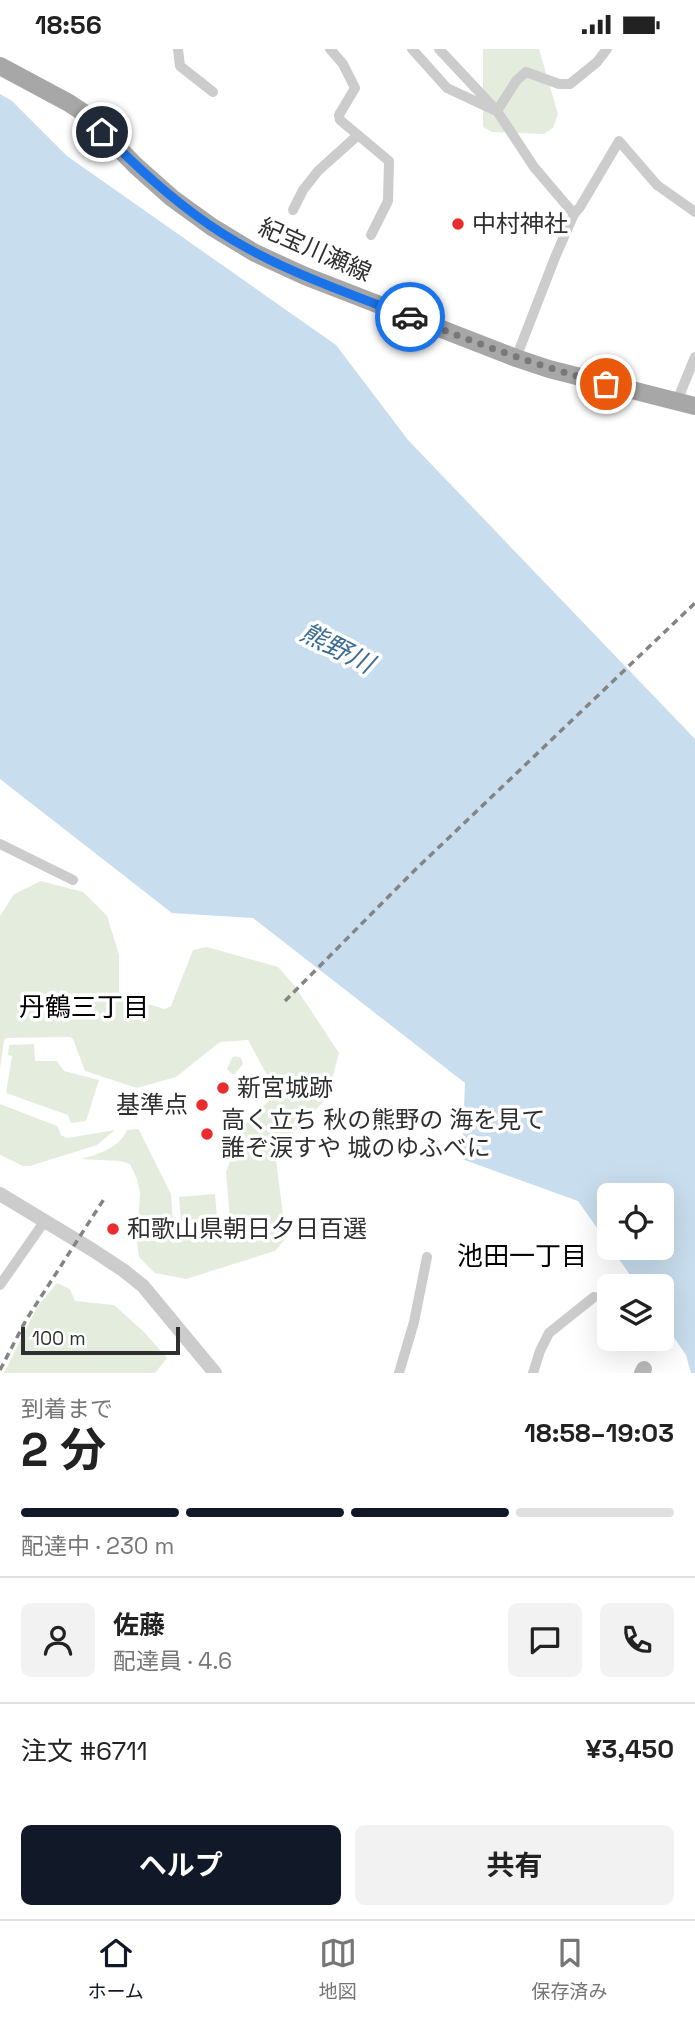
<!DOCTYPE html>
<html lang="ja">
<meta charset="utf-8">
<style>
:root{--surface:#fff;--page:#f2f2f2;--text:#222;--muted:#767676;--line:#e0e0e0;--accent:#111827}
body{margin:0;font-family:"Space Grotesk","Noto Sans JP",sans-serif;background:var(--page);color:var(--text);height:100vh;display:flex;flex-direction:column;font-size:26px;white-space:nowrap}
*{box-sizing:border-box;margin:0}
p{font-size:23px;color:var(--muted)}
.icon{flex:none;width:38px;height:38px;fill:none;stroke:currentColor;stroke-width:2;stroke-linecap:round;stroke-linejoin:round}
.map{position:relative;height:1324px;overflow:hidden}
.sheet{display:flex;flex-direction:column;background:var(--surface);flex:1}
.sheet>*{flex:none}
.buttons{position:absolute;left:597px;top:1134px;display:grid;gap:14px}
.buttons a{display:grid;place-items:center;width:77px;height:77px;border-radius:10px;background:var(--surface);box-shadow:0 7px 28px #0002;font-size:35px}
.scale{position:absolute;left:21px;bottom:18px;width:159px;box-sizing:border-box;padding-left:7px;border:4px solid #2f2f2f;border-top:0;font-size:19px;line-height:24px;white-space:nowrap;color:#2f2f2f;-webkit-text-stroke:5px #fff;paint-order:stroke}
.pin{position:absolute;display:grid;place-items:center;width:60px;height:60px;color:#fff;margin:-30px;border:4px solid #fff;border-radius:50%;box-shadow:0 2px 7px #0007}
.courier{position:absolute;display:grid;place-items:center;width:70px;height:70px;margin:-35px;border:5px solid #1a73e8;border-radius:50%;background:#fff;color:#222;box-shadow:0 2px 9px #0007}
.summary em{font-style:normal;font-weight:700}
.summary div{display:flex;flex-direction:column-reverse}
.summary{display:flex;align-items:center;justify-content:space-between;height:119px;padding:0 21px}
h1{font-size:46px;font-weight:700;line-height:52px}
.bar{display:grid;grid-template-columns:repeat(4,1fr);gap:10px 7px;align-content:center;height:84px;padding:0 21px}
.bar i{height:9px;border-radius:5px;background:var(--line)}
.bar .active{background:var(--accent)}
.bar p{grid-column:span 4}
.line{display:flex;align-items:center;gap:18px;padding:0 21px;border-top:2px solid var(--line)}
.line div{flex:1}
.round{display:grid;place-items:center;flex:none;width:74px;height:74px;border-radius:10px;background:var(--page)}
.cta{display:flex;gap:14px;margin-top:auto;padding:14px 21px}
.cta a{flex:1;height:80px;border-radius:10px;background:var(--accent);color:#fff;font-size:28px;font-weight:700;line-height:80px;text-align:center}
.cta a+a{background:var(--page);color:var(--text)}
.status{display:flex;justify-content:space-between;align-items:center;height:49px;padding:0 35px;background:var(--surface);direction:ltr}
.status svg{height:19px;fill:currentColor}
.tabs{display:flex;justify-content:space-around;align-items:center;height:98px;border-top:2px solid var(--line);background:var(--surface);font-size:19px;color:var(--muted)}
.tabs a{display:grid;justify-items:center;gap:4px}
.tabs .active{color:var(--accent)}
.map>svg:first-child{display:block}
</style>
<div class="status"><b>18:56</b><svg viewBox="0 0 49 12"><path d="M0 12V9h3v3zM5 12V6h3v6zM10 12V3h3v9zM15 12V0h3v12zM26 1h20v11H26zM47 4h2v5h-2z"/></svg></div>
<div class="map">
<svg width="695" height="1324" viewBox="0 0 695 1324">
<rect width="100%" height="100%" fill="#fff"/>
<g fill="#e4eddd">
<polygon points="483,0 539,0 558,65 553,79 544,85 492,83 483,78"/>
<path d="M41,832L83,843L107,867L119,906V943L123,948L165,960L171,957L193,901L207,898L278,918L294,936L339,1004L327,1049L275,1103L286,1189L275,1202L186,1230L155,1224L139,1208L137,1194L140,1143L137,1130L130,1115L120,1112L81,1110C99,1105 119,1099 127,1081L137,1080L139,1081L171,1145L174,1190L231,1183L226,1123L244,1075L274,1047L275,1041L248,991L220,993L176,1028L137,1039L85,1022L73,990L70,988L6,989L4,991L0,1020V867L14,845Z"/>
<polygon points="34,995 35,1012 57,1012 64,1022 99,1031 86,1072 71,1074 68,1066 6,1044 12,1007 8,1006 9,996"/>
<polygon points="235,1007 241,1009 243,1015 235,1025 232,1025 227,1020 232,1009"/>
<polygon points="0,1055 57,1077 61,1086 67,1089 115,1081 97,1096 30,1117 23,1117 0,1106"/>
<polygon points="215,1145 217,1169 181,1172 179,1148"/>
<polygon points="57,1234 70,1240 75,1252 114,1256 144,1283 167,1309 155,1324 4,1324 37,1258"/>
</g>
<polygon fill="#c8dded" points="0,45 12,52 67,107 336,296 408,391 695,690 695,1324 691,1324 686,1306 662,1271 662,1237 638,1237 611,1199 662,1199 662,1146 609,1146 609,1196 578,1152 462,1110 465,1034 253,869 172,864 0,730"/>
<g fill="none" stroke-linecap="round" stroke-linejoin="round">
<g stroke="#ccc" stroke-width="10">
<polyline points="178,0 180,17 213,43"/>
<polyline points="330,0 343,15 355,39 339,66 340,71 389,112 388,152 371,186"/>
<polyline points="412,0 447,39 494,61"/>
<polyline points="439,0 497,62 534,118 574,165 556,206 516,309"/>
<polyline points="497,62 516,32 526,23 559,35 570,35 597,13 607,0"/>
<polyline points="293,161 303,141 318,122 358,86"/>
<polyline points="574,165 580,158 619,92 657,136 695,163"/>
<polyline points="677,352 695,308"/>
<polyline points="0,795 73,831"/>
<polyline points="0,1236 44,1173"/>
<polyline points="399,1324 414,1273 427,1208"/>
<polyline points="533,1324 540,1302 549,1284 594,1248"/>
</g>
<polyline stroke="#ccc" stroke-width="14" points="0,1145 91,1200 123,1221 143,1237 215,1324"/>
<polyline stroke="#b9b9b9" stroke-width="16" points="642,1324 644,1320"/>
<polyline stroke="#a7a7a7" stroke-width="18" points="0,17 69,54 84,64 136,117 172,149 212,178 255,204 305,227 516,309 549,320 695,357"/>
<g stroke="#848484" stroke-width="3.5" stroke-dasharray="7 5" stroke-linecap="butt">
<polyline points="285,952 416,820 695,554"/>
<polyline points="0,1321 26,1271 104,1150"/>
</g>
</g>
<g fill="none" stroke-linecap="round" stroke-linejoin="round">
<path stroke="#787878" stroke-width="7" stroke-dasharray="0 12.6" d="M410,268C476,294 537,317 606,335"/>
<path stroke="#1a73e8" stroke-width="9" d="M102,83C136,117 171,150 211,177C271,218 342,242 410,268"/>
</g>
<g fill="#eb2c2e" stroke="#fff" stroke-width="2.5">
<circle cx="458" cy="175" r="7"/>
<circle cx="223" cy="1039" r="7"/>
<circle cx="202" cy="1056" r="7"/>
<circle cx="207" cy="1085" r="7"/>
<circle cx="113" cy="1180" r="7"/>
</g>
<g text-anchor="middle" stroke-width="7" stroke-linejoin="round" paint-order="stroke">
<g font-size="24" fill="#2f2f2f" stroke="#fff" text-anchor="start">
<text x="472" y="183">中村神社</text>
<text x="237" y="1047">新宮城跡</text>
<text x="188" y="1064" text-anchor="end">基準点</text>
<text x="221" y="1079">高く立ち 秋の熊野の 海を見て<tspan x="221" dy="28">誰ぞ涙すや 城のゆふべに</tspan></text>
<text x="127" y="1188">和歌山県朝日夕日百選</text>
</g>
<g font-size="24" fill="#2f2f2f" stroke="#fff">
<text transform="translate(315 201) rotate(24)" y="8">紀宝川瀬線</text>
</g>
<g font-size="26" font-style="italic" fill="#3a6c95" stroke="#fff">
<text transform="translate(337 599) rotate(27)" y="9">熊野川</text>
</g>
<g font-size="26" fill="#000" stroke="#fff">
<text x="84" y="967">丹鶴三丁目</text>
<text x="522" y="1216">池田一丁目</text>
</g>
</g>
</svg>
<div class="buttons">
<a><svg class="icon" aria-label="locate" viewBox="0 0 24 24"><circle cx="12" cy="12" r="6"/><path d="M12 2v4M12 18v4M2 12h4M18 12h4"/></svg></a>
<a><svg class="icon" aria-label="layers" viewBox="0 0 24 24"><path d="M12 4l9 5-9 5-9-5zM3 14l9 5 9-5"/></svg></a>
</div>
<div class="scale">100 m</div>
<div class="pin" style="left:606px;top:335px;background:#ea580c"><svg class="icon" aria-label="bag" viewBox="0 0 24 24"><path d="M5 8h14l-1 12H6zM9 8a3 3 0 0 1 6 0"/></svg></div>
<div class="pin" style="left:102px;top:83px;background:#1f2937"><svg class="icon" aria-label="home" viewBox="0 0 24 24"><path d="M3 11l9-7 9 7M6 9v11h12V9"/></svg></div>
<div class="courier" style="left:410px;top:268px"><svg class="icon" aria-label="car" viewBox="0 0 24 24"><path d="M5 17H2v-5l4-1 3-4h7l3 4 3 1v5h-3M9 17h6M6 11h13"/><circle cx="7" cy="17" r="2"/><circle cx="17" cy="17" r="2"/></svg></div>
</div>
<section class="sheet">
<div class="summary"><div><h1>2 分</h1><p>到着まで</p></div><em>18:58–19:03</em></div>
<div class="bar"><i class="active"></i><i class="active"></i><i class="active"></i><i></i><p>配達中 · 230 m</p></div>
<div class="line" style="height:126px"><a class="round"><svg class="icon" aria-label="person" viewBox="0 0 24 24"><circle cx="12" cy="8" r="4"/><path d="M4 21q1-7 8-7t8 7"/></svg></a><div><b>佐藤</b><p>配達員 · 4.6</p></div><a class="round"><svg class="icon" aria-label="chat" viewBox="0 0 24 24"><path d="M4 5h16v11H9l-5 4z"/></svg></a><a class="round"><svg class="icon" aria-label="phone" viewBox="0 0 24 24"><path d="M5 4h4l2 5-3 2q2 4 5 5l2-3 5 2v4C11 20 4 13 5 4z"/></svg></a></div>
<div class="line" style="height:91px"><div>注文 #6711</div><b>¥3,450</b></div>
<div class="cta"><a>ヘルプ</a><a>共有</a></div>
</section>
<nav class="tabs">
<a class="active"><svg class="icon" aria-label="home" viewBox="0 0 24 24"><path d="M3 11l9-7 9 7M6 9v11h12V9"/></svg>ホーム</a>
<a><svg class="icon" aria-label="map" viewBox="0 0 24 24"><path d="M3 6l6-2 6 2 6-2v14l-6 2-6-2-6 2zM9 4v14M15 6v14"/></svg>地図</a>
<a><svg class="icon" aria-label="saved" viewBox="0 0 24 24"><path d="M7 4h10v16l-5-4-5 4z"/></svg>保存済み</a>
</nav>
